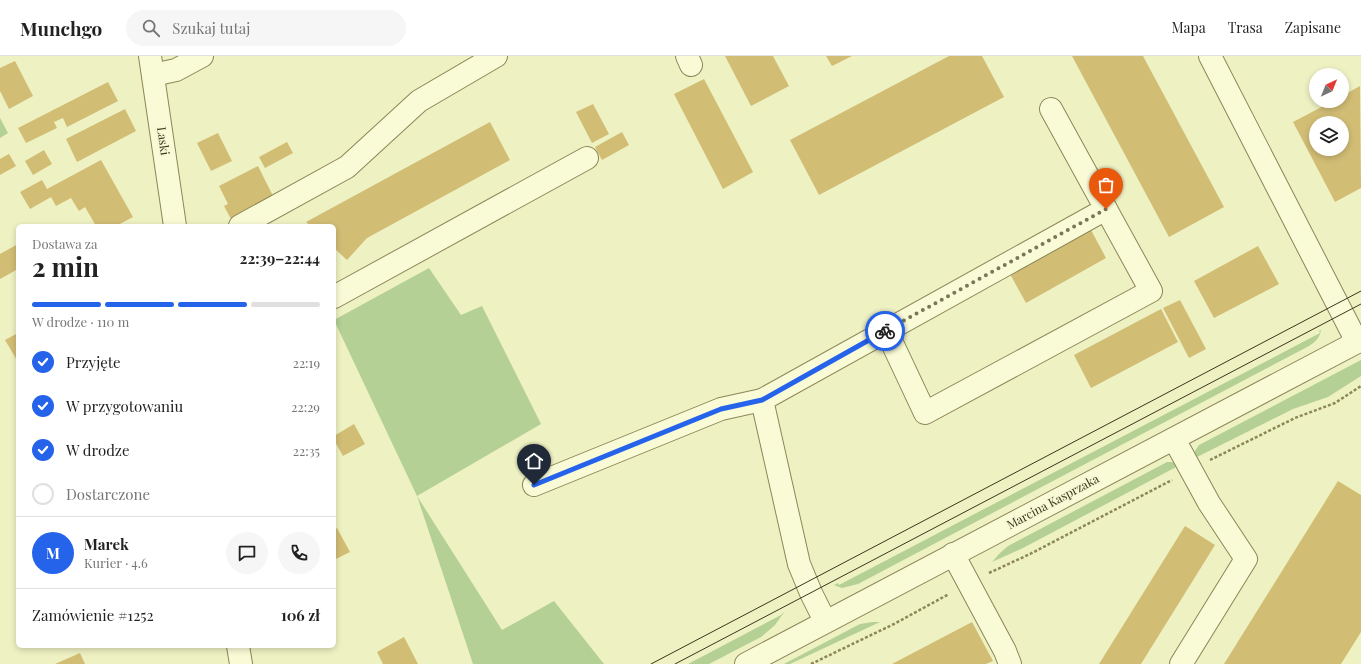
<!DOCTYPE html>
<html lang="pl">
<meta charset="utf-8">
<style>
:root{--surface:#fff;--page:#f6f6f6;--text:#222;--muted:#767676;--line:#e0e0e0;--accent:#2563eb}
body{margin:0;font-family:"Playfair Display",serif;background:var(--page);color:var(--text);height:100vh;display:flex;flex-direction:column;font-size:15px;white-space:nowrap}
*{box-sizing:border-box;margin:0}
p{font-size:13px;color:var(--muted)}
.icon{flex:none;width:22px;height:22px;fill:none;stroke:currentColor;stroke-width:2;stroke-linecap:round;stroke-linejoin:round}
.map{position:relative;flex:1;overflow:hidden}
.panel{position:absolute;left:16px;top:168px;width:320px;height:424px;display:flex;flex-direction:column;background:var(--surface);border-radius:6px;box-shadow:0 2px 6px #0003}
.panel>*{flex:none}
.needle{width:26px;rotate:43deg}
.tools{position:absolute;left:1309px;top:12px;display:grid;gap:8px}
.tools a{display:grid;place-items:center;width:40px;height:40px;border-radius:50%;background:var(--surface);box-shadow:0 2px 6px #0003;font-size:20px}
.pin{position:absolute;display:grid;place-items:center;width:34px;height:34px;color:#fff;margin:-41px -17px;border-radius:50% 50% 50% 0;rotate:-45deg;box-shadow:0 0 4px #0007}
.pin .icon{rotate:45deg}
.courier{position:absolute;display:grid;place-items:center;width:40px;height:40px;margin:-20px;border:3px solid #2563eb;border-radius:50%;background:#fff;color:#222;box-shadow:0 1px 5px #0007}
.summary em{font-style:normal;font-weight:700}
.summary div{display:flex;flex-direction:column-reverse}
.summary{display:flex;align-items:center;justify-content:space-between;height:68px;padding:0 16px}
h1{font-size:26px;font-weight:700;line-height:30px}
.bar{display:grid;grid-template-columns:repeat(4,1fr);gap:6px 4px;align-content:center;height:48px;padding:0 16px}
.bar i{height:5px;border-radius:3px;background:var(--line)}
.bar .on{background:var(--accent)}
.bar p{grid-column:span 4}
.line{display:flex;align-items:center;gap:10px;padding:0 16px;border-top:1px solid var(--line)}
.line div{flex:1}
.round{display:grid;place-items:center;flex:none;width:42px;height:42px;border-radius:21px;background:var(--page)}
ol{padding:0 16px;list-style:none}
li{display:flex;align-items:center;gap:12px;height:44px}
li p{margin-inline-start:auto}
li .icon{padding:4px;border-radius:50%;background:var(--accent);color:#fff;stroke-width:4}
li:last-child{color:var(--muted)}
li i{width:22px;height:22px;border:2px solid var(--line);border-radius:50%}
header{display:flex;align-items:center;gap:24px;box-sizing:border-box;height:56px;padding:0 20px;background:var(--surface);border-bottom:1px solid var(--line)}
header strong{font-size:19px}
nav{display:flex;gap:22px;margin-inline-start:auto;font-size:14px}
.search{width:280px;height:36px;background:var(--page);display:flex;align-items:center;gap:10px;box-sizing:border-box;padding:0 14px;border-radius:22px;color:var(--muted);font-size:15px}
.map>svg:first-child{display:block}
</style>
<header>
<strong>Munchgo</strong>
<div class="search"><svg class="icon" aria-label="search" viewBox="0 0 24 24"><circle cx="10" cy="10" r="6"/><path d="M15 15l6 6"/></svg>Szukaj tutaj</div>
<nav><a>Mapa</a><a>Trasa</a><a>Zapisane</a></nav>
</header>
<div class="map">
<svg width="1361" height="608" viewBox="0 0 1361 608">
<rect width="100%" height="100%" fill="#eef1c2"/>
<g fill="#b4d095">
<polygon points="0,62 8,77 0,82"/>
<polygon points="429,212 461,259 482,250 541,368 417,440 502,574 554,545 604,608 473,608 417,440 334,264"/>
<path d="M1321,274C1320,282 1315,286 1309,290L858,528L842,532L834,529L838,527L839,529L1320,277L1319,275Z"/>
<polygon points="1361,304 1361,320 1328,341 1293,353 1195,402 1195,395 1199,389"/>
<polygon points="1167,406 1172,406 1178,410 1023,492 992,506 1000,497 1008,490"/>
<polygon points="785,555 775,569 761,581 709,608 688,608 781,559"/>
<polygon points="873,566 880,566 790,608 784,608 860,568"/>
</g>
<g fill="#d2bd75" fill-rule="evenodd">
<polygon points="725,0 773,0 789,30 751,50"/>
<polygon points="826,0 852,0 832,10"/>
<polygon points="949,0 982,0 1004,41 819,139 790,84"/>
<polygon points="1072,0 1143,0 1224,151 1169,181"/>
<polygon points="15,5 33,40 9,53 0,35 0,12"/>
<polygon points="704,23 753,116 723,133 674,38"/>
<polygon points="108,26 118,45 67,71 63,62 54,66 57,72 26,87 18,72"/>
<path d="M1360,30L1361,132L1335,146L1293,66L1333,45H1342V40ZM1316,67H1342V93H1316Z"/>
<polygon points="593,48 609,78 592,87 576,56"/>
<polygon points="125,53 136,75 77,106 66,83"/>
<polygon points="490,66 510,104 367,182 347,204 334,192 334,170 311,170 306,166"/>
<polygon points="622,76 629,89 602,104 595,91"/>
<polygon points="218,77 232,105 211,115 197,87"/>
<polygon points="287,86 293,97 265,112 259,101"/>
<polygon points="44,94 52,108 33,119 25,105"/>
<polygon points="9,98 16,110 0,119 0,103"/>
<polygon points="101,104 133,161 116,170 96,170 85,151 79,155 71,142 56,150 51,141 30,153 20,136 42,124 47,133"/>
<polygon points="258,110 273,140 231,163 224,150 228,148 219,130"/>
<polygon points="1091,174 1106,202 1026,247 1010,218"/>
<polygon points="18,188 18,213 0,223 0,198"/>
<polygon points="1258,190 1279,228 1214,262 1194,225"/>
<polygon points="1180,244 1206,293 1189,302 1163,252"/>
<polygon points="1161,253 1178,286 1091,332 1074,299"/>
<polygon points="18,277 18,306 5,284"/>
<polygon points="354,368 365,388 343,400 334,384 334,380"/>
<polygon points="1338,425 1361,439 1361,576 1341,608 1224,608"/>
<polygon points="1185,470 1215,489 1141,608 1099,608"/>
<polygon points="337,472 350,496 334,504 334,474"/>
<polygon points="972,566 993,605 986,608 892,608"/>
<polygon points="404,581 418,608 383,608 377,596"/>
<polygon points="80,597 85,608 55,608"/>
</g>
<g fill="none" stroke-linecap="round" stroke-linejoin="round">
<defs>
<g id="minor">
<polyline points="150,0 175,170"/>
<polyline points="687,0 691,9"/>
<polyline points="1210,0 1357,286"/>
<polyline points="153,19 176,14 202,0"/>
<polyline points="240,170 347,111 419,45 496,0"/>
<polyline points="334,241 587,102"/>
<polyline points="886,274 925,357 1151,235 1051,53"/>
<polyline points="1174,383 1209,447 1246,503 1181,608"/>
<polyline points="534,429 721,353 762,344"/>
<polyline points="953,498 1005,595 1010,608"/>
<polyline points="825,565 811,537 799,508 762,344 1106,153"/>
<polyline points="238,590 241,608"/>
<polyline points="746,608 1361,284"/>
</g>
</defs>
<use href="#minor" stroke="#8c8658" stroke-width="24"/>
<g stroke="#8c8658" stroke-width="2.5" stroke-dasharray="3 2" stroke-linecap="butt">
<polyline points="1210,404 1295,362 1335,347 1361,330"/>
<polyline points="989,517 1030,498 1172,424"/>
<polyline points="811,608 894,568 949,538"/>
</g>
<use href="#minor" stroke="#f9fbd6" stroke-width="22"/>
<g stroke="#3b361d" stroke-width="1">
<polyline points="651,608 1361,235"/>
<polyline points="675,608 1361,248"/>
</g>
</g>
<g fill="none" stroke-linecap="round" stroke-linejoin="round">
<polyline stroke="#7a7757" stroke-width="4" stroke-dasharray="0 7.2" points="885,275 1106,153"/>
<polyline stroke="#2563eb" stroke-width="5" points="534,429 721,353 762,344 885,275"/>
</g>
<g text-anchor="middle" stroke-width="3.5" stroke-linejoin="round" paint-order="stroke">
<g font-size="12" fill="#3b361d" stroke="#f5f8d2">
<text transform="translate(163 85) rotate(82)" y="4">Laski</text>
<text transform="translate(1053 446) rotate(-28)" y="4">Marcina Kasprzaka</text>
</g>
</g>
</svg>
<div class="tools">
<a><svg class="needle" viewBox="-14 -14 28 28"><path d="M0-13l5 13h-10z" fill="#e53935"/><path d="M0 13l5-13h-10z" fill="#767676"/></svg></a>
<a><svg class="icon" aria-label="layers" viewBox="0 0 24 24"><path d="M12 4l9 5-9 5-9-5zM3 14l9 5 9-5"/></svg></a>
</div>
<div class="pin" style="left:1106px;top:153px;background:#ea580c"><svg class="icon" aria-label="bag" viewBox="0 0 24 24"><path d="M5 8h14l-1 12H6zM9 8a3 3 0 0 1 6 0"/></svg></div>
<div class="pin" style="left:534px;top:429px;background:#1f2937"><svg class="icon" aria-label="home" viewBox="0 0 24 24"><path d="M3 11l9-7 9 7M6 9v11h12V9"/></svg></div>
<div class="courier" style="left:885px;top:275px"><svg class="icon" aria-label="bike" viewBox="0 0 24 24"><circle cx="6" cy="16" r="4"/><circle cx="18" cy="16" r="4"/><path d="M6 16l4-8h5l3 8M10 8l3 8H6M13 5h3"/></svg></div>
<section class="panel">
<div class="summary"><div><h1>2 min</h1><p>Dostawa za</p></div><em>22:39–22:44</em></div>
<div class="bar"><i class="on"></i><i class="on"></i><i class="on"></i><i></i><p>W drodze · 110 m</p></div>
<ol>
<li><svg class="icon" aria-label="check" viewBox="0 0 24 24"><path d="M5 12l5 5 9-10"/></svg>Przyjęte<p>22:19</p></li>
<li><svg class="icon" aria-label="check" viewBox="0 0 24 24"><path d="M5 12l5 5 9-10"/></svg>W przygotowaniu<p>22:29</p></li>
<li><svg class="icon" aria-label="check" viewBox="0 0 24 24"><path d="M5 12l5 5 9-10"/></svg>W drodze<p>22:35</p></li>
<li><i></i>Dostarczone</li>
</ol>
<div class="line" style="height:72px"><b class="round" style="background:var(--accent);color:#fff">M</b><div><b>Marek</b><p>Kurier · 4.6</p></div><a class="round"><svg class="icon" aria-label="chat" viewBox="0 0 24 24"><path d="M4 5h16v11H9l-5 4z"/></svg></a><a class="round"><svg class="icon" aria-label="phone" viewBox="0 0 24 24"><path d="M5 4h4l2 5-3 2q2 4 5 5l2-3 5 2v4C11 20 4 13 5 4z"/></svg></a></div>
<div class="line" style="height:52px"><div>Zamówienie #1252</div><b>106 zł</b></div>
</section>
</div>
